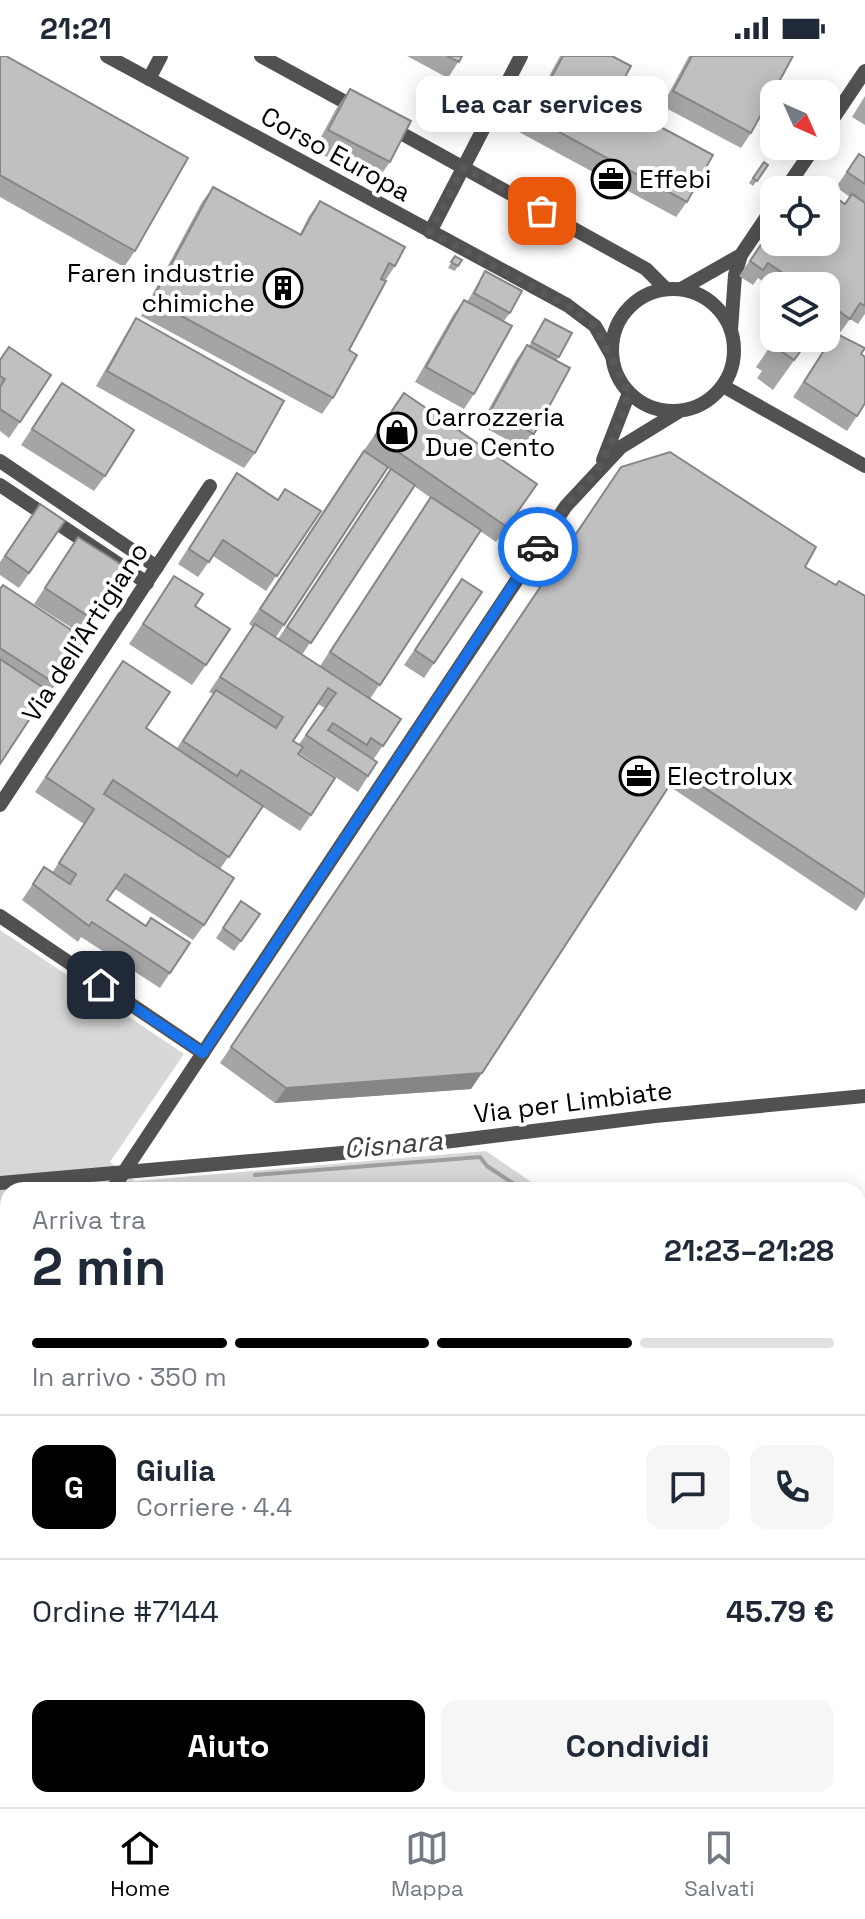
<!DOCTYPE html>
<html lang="it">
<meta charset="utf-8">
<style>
:root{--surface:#fff;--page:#f6f6f7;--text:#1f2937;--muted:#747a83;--line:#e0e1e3;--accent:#000}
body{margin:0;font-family:"Space Grotesk",sans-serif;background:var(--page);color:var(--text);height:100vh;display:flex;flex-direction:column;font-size:30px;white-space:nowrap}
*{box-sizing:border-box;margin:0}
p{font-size:26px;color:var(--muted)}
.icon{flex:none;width:44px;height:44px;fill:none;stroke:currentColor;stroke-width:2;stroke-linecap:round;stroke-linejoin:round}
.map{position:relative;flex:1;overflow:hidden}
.panel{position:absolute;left:0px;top:1126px;width:866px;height:626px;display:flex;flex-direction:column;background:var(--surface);border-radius:24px 24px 0 0;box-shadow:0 4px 20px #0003}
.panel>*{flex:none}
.needle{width:52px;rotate:135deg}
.controls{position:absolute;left:760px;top:24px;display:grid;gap:16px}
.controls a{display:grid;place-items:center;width:80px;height:80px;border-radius:16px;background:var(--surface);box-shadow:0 4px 20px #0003;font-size:40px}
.pin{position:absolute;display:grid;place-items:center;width:68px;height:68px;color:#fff;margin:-34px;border-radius:16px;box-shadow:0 4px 12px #0006}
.courier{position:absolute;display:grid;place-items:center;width:80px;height:80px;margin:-40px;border:6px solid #1a73e8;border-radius:50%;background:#fff;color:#222;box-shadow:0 2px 10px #0007}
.bubble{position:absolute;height:56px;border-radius:16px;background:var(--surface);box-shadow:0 4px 20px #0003;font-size:26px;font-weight:600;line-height:56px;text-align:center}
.head em{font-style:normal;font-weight:600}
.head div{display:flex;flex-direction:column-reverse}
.head{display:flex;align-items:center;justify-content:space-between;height:136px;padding:0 32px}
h1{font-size:52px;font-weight:600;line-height:60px}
.bar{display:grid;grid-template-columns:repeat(4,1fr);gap:12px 8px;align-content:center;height:96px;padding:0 32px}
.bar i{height:10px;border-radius:6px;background:var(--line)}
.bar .on{background:var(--accent)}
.bar p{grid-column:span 4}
.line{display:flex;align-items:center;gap:20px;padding:0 32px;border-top:2px solid var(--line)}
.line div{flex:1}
.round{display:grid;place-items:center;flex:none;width:84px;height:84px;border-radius:16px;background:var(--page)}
.action{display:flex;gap:16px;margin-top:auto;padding:16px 32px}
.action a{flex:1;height:92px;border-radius:16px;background:var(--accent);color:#fff;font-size:32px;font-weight:600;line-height:92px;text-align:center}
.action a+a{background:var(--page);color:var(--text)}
.status{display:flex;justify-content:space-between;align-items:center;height:56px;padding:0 40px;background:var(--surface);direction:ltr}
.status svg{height:22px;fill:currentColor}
.tab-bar{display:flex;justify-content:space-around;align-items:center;height:112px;border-top:2px solid var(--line);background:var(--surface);font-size:22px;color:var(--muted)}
.tab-bar a{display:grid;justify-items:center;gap:4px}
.tab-bar .on{color:var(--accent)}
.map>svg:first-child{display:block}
</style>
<div class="status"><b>21:21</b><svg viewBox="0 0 49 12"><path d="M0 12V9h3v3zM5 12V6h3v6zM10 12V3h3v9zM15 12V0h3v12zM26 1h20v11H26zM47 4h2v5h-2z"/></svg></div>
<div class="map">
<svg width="865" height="1751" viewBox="0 0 865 1751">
<rect width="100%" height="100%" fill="#fff"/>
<g fill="#d8d8d8">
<polygon points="0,874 184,998 110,1106 135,1125 486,1095 543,1134 8,1134 8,1291 0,1286"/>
<polygon points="858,1255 865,1256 865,1751 171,1751 169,1744 858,1744"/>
<polygon points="8,1322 8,1690 0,1685 0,1334"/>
<polygon points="0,1707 8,1712 8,1744 57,1744 67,1751 0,1751"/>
</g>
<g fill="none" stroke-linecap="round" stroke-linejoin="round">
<g stroke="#9f9f9f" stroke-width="4">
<polyline points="255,1119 480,1101 487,1110 523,1134"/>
<polyline points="858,1268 865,1270"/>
</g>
<g stroke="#515151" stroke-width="14">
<polyline points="107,0 567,249 595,270 612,300"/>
<polyline points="261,0 356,52"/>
<polyline points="149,23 161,0"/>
<polyline points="388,70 646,213 666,233"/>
<polyline points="826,73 865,15"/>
<polyline points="785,134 815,90"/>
<polyline points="430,176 521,0"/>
<circle cx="673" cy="294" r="61"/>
<polyline points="681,233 741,199"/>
<polyline points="731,274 735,219 741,199 774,150"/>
<polyline points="723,330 865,410"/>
<polyline points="603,404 629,337"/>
<polyline points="0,405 157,511"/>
<polyline points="0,429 147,527"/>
<polyline points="0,749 210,430"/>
<polyline points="0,860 203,997"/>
<polyline points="0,1127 387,1093 655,1060 865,1040"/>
<polyline points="112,1134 566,450 621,391 678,356"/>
<polyline points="0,1307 8,1295"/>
<polyline points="0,1699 8,1704"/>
<polyline points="69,1744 80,1751"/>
</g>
</g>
<g fill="#a5a5a5" fill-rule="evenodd">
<polygon points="0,0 135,195 124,211 0,141"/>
<polygon points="407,0 462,0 448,22"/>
<polygon points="560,0 612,0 612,45 687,146 676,161 519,76"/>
<polygon points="689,0 793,0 751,77 741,92 662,50"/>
<polygon points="350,33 390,106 375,127 314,94 336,53"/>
<polygon points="865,40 865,69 852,61"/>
<polygon points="859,98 865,102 865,258 858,268 850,263 839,278 826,269 826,230 774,230 774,234 758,222 753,229 739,220 774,169 845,148 850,141 836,131"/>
<polygon points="764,106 768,109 753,130 749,127"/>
<polygon points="213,131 300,178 309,160 320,145 395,210 385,225 349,294 333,342 322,358 141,260 202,146"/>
<polygon points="455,200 458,210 455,215 448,212"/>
<polygon points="485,215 510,257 503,266 474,338 464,353 415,326 453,259 464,244 467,246"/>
<polygon points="136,262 255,397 244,412 96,330 126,278"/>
<polygon points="545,263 559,301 556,305 534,378 524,393 480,369 516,304 527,289 529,290"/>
<polygon points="835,277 861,298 857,360 847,375 793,341"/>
<polygon points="776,282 810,282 773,334 757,322 762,315 756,311"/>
<polygon points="0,304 20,366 9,382 0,375"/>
<polygon points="62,327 105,420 94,435 21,389"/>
<path d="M404,337L537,428L496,486L480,475L370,643L401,663L373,704L377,706L358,736L299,697L298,698L311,759L300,775L263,751L220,813L204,869L193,884L115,833L107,844L170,917L160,932L81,881L78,886L22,844L44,811L52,817L84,768L35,736L123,605L146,672L177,692L213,638L209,636L253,571L249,568L353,410ZM388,412L390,414L278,583L276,581ZM414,430L431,442L320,610L302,599ZM318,648L325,652L299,688L293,685Z"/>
<polygon points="621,411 805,511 836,529 865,540 865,841 856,855 669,730 471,1033 275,1047 220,1007"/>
<polygon points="237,417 278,444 285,433 321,455 266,535 213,500 198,521 178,508"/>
<polygon points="40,448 65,465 19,532 0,519 0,506"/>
<polygon points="78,481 94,564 83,579 34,548"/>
<polygon points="174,520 195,550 206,609 192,629 129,588"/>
<polygon points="462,523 482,536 424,622 404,609"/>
<polygon points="0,533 56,628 45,644 43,643 0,708"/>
<polygon points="241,845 260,858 234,895 216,882"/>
</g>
<polygon fill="#868686" points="482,1017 471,1033 275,1047 286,1032"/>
<g fill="#c0c0c0" stroke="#868686" stroke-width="2">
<polygon points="0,0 6,0 188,102 135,195 0,119"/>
<polygon points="447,0 462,0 459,6"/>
<polygon points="563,0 612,0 631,10 612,45 713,99 687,146 530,60"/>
<polygon points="692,0 793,0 751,77 673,35"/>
<polygon points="350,33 411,65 390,106 328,74"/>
<polygon points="859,98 865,102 865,128 847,116"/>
<polygon points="764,106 768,109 757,125 753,122"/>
<polygon points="807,122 824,134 798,134"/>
<polygon points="213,131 301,179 320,145 405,191 395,210 389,207 381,223 386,225 349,294 357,299 333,342 152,244"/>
<polygon points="826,135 845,148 852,138 865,147 865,250 860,247 850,263 826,246 826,230 802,230 768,207 763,214 750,205 774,169 774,186 826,186"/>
<polygon points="455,200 462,204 458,210 451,206"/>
<polygon points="485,215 522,235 510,257 474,237"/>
<polygon points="464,244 512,270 474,338 426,311"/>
<polygon points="136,262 284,345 255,397 107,315"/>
<polygon points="545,263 572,277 559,301 532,286"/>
<polygon points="835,277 865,292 861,298 865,301 865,347 857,360 804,326"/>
<polygon points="777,282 810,282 794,304 778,293 783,286"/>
<polygon points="527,289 570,312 534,378 491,354"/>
<polygon points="9,291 51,319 20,366 0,353 0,331 5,323 0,320 0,304"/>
<polygon points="62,327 134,374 105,420 32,373"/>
<polygon points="404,337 537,428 507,471 375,380"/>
<polygon points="364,395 388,411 284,569 260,553"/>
<polygon points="670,396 816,491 805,511 836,529 839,525 865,540 865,838 679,715 482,1017 286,1032 231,991 621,411"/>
<polygon points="391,413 415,429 311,587 287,571"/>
<polygon points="237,417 278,444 285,433 321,455 277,520 223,484 209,506 189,493"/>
<polygon points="431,441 481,474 380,629 330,596"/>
<polygon points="40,448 65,465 29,517 5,500"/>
<polygon points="78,481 127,512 94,564 45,532"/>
<polygon points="174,520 203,538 195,550 230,573 206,609 143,568"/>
<polygon points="462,523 482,536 434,607 415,594"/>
<polygon points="3,529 85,583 56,628 0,592 0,533"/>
<polygon points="255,568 401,663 383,690 371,682 367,689 333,667 328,674 377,706 368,720 306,679 336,637 328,632 293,685 303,691 298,698 335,722 311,759 241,714 237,720 183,685 216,634 276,672 283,661 220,621"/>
<polygon points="0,603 48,635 0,708"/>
<polygon points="123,605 170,636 146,672 263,750 229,801 113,724 104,738 234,822 204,869 125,818 107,844 146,870 151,862 190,887 170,917 92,866 89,870 33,828 44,811 70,828 76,818 59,807 94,753 46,721"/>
<polygon points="241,845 260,858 241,885 223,872"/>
</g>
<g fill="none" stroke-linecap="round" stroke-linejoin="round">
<polyline stroke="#595959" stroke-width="8" stroke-dasharray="0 14.4" points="538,491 566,450 597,415 617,374 629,337 595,270 567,249 430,176 464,111 542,155"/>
<polyline stroke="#1a73e8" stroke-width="10" points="101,929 203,997 538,491"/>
</g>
<defs>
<symbol id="office-ring" viewBox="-11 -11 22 22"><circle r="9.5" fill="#fff" stroke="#000" stroke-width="1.5"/><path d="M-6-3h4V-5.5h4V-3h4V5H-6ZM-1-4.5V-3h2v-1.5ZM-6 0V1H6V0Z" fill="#000"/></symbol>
<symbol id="building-ring" viewBox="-11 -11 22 22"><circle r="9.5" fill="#fff" stroke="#000" stroke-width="1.5"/><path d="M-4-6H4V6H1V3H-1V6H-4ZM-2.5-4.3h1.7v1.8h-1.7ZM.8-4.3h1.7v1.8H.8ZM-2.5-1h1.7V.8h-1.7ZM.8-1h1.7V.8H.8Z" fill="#000"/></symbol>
<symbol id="shop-ring" viewBox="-11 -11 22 22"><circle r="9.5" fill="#fff" stroke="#000" stroke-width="1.5"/><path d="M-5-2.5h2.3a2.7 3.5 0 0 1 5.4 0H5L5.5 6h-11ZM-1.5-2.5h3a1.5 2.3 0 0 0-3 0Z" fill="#000"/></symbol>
</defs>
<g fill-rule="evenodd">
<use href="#office-ring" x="589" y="101" width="44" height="44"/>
<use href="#building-ring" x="261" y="210" width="44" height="44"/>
<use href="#shop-ring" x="375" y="354" width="44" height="44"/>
<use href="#office-ring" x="617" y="698" width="44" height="44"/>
</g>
<g text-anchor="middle" stroke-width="8" stroke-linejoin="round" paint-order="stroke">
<g font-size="26" fill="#000" stroke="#fff">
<text transform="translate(336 98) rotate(29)" y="9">Corso Europa</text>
<text transform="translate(85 576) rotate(-57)" y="9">Via dell'Artigiano</text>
<text transform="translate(573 1046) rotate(-7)" y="9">Via per Limbiate</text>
</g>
<g font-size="26" fill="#000" stroke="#fff" text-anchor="start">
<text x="639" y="132">Effebi</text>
<text x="255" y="226" text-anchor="end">Faren industrie<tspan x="255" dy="30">chimiche</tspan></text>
<text x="425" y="370">Carrozzeria<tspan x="425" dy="30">Due Cento</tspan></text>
<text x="667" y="729">Electrolux</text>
</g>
<g font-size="28" font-style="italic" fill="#404040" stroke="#fff">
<text transform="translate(393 1088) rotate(-5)" y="10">Cisnara</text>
</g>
</g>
</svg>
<div class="controls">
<a><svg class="needle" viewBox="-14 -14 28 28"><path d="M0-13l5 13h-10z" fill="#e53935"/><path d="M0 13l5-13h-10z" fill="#747a83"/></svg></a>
<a><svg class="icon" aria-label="locate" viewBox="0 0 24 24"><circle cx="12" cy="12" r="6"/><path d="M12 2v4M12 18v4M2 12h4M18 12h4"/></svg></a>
<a><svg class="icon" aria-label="layers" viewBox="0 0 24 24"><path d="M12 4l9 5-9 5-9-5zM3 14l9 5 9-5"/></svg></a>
</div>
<div class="pin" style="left:542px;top:155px;background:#ea580c"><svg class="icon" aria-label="bag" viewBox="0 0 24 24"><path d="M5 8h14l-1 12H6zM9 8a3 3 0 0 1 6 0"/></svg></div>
<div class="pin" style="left:101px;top:929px;background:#1f2937"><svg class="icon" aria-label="home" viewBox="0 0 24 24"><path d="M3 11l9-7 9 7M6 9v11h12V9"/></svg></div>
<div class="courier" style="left:538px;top:491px"><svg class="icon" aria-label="car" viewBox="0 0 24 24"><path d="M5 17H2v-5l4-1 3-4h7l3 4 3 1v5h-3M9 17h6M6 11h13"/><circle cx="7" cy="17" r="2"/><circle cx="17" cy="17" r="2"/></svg></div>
<div class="bubble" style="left:416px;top:20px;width:252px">Lea car services</div>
<section class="panel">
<div class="head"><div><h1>2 min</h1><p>Arriva tra</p></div><em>21:23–21:28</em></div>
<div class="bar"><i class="on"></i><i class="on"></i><i class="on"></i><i></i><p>In arrivo · 350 m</p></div>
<div class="line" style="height:144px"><b class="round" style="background:var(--accent);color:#fff">G</b><div><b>Giulia</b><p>Corriere · 4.4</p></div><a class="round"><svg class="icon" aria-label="chat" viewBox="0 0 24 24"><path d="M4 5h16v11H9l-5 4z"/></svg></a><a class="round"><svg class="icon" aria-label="phone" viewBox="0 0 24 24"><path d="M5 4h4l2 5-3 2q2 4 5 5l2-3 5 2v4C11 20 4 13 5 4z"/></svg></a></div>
<div class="line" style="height:104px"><div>Ordine #7144</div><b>45.79 €</b></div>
<div class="action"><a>Aiuto</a><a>Condividi</a></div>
</section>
</div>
<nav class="tab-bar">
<a class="on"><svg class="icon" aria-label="home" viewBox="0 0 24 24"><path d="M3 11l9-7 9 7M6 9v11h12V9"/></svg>Home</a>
<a><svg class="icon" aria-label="map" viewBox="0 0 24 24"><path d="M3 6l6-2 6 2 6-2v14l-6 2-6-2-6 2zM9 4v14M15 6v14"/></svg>Mappa</a>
<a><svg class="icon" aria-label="saved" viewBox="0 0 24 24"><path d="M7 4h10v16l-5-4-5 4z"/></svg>Salvati</a>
</nav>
